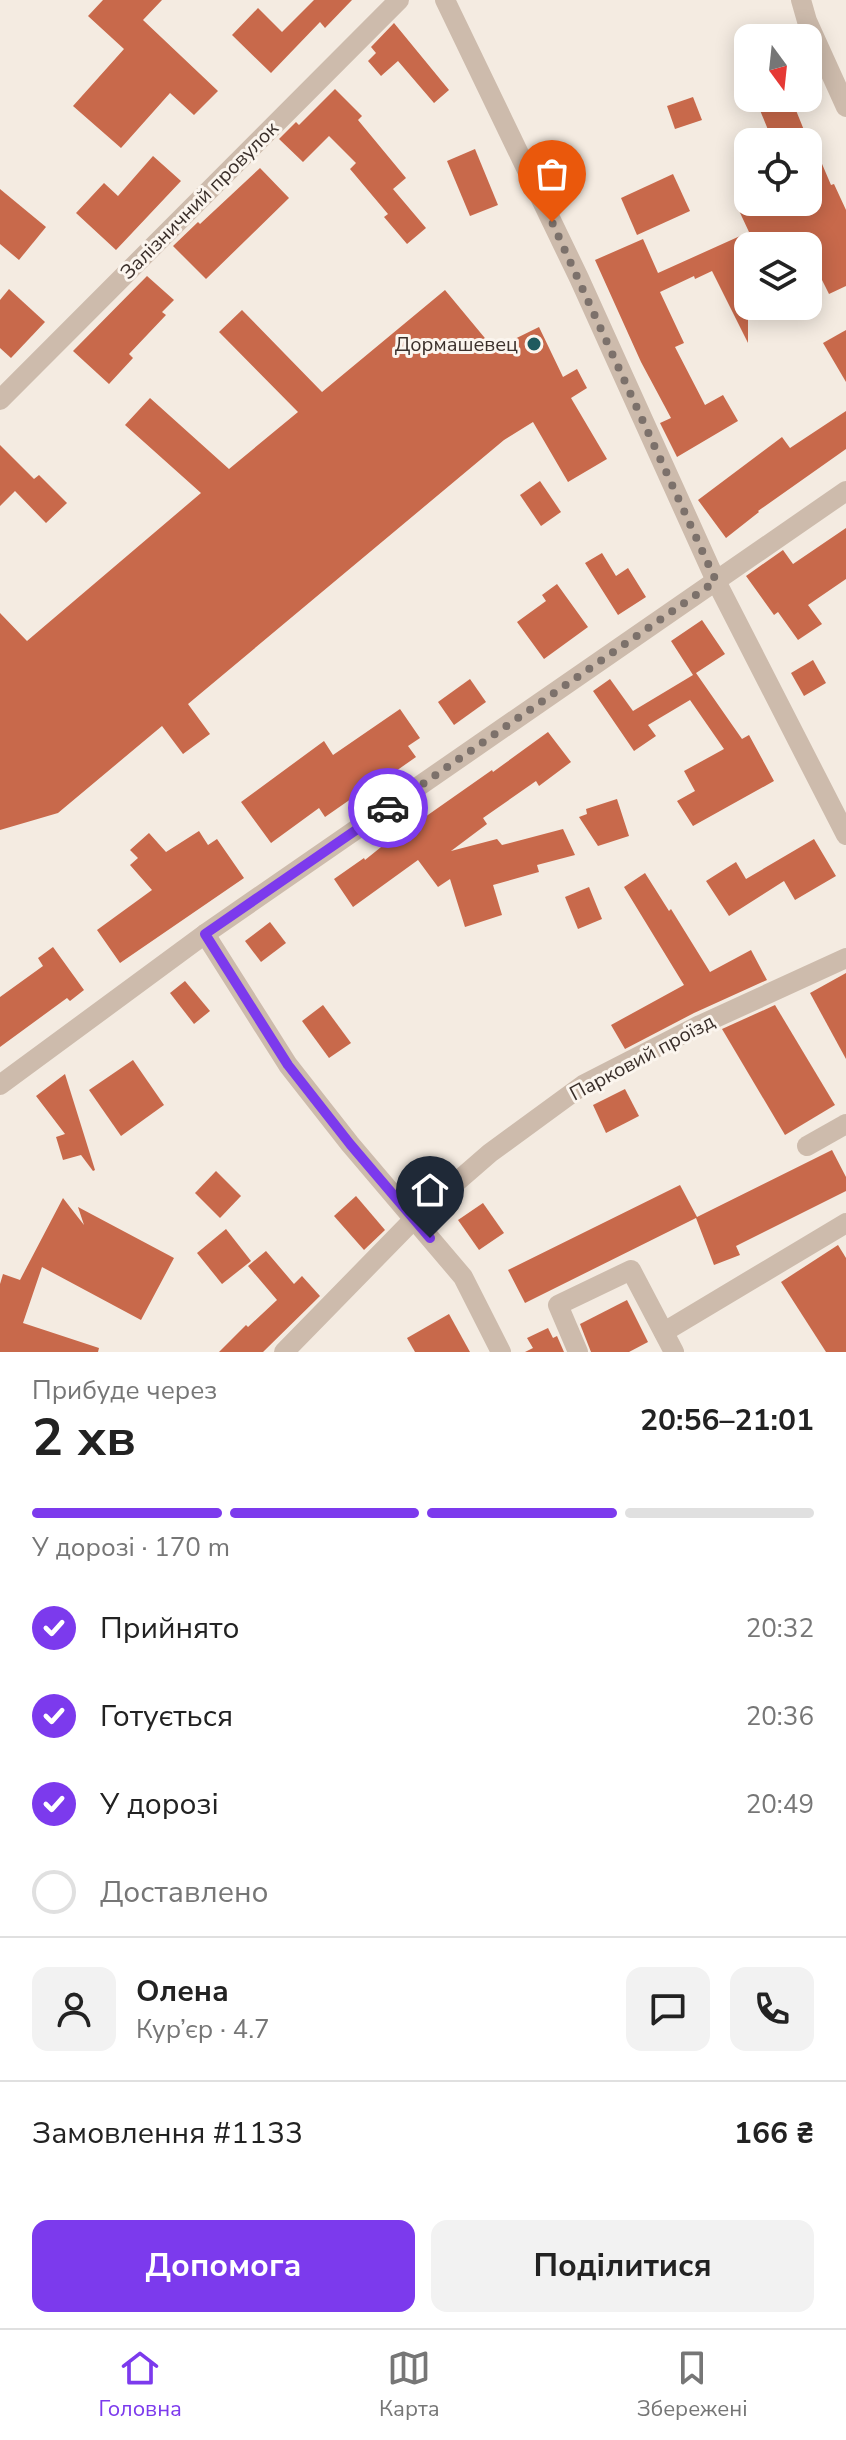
<!DOCTYPE html>
<html lang="uk">
<meta charset="utf-8">
<style>
:root{--surface:#fff;--page:#f2f2f2;--text:#222;--muted:#767676;--line:#e0e0e0;--accent:#7c3aed}
body{margin:0;font-family:"Nunito Sans",sans-serif;background:var(--page);color:var(--text);height:100vh;display:flex;flex-direction:column;font-size:30px;white-space:nowrap}
*{box-sizing:border-box;margin:0}
p{font-size:26px;color:var(--muted)}
.icon{flex:none;width:44px;height:44px;fill:none;stroke:currentColor;stroke-width:2;stroke-linecap:round;stroke-linejoin:round}
.map{position:relative;height:1352px;overflow:hidden}
.drawer{display:flex;flex-direction:column;background:var(--surface);flex:1}
.drawer>*{flex:none}
.needle{width:52px;rotate:165deg}
.controls{position:absolute;left:734px;top:24px;display:grid;gap:16px}
.controls a{display:grid;place-items:center;width:88px;height:88px;border-radius:16px;background:var(--surface);box-shadow:0 4px 20px #0003;font-size:40px}
.pin{position:absolute;display:grid;place-items:center;width:68px;height:68px;color:#fff;margin:-82px -34px;border-radius:50% 50% 50% 0;rotate:-45deg;box-shadow:0 0 8px #0007}
.pin .icon{rotate:45deg}
.courier{position:absolute;display:grid;place-items:center;width:80px;height:80px;margin:-40px;border:6px solid #7c3aed;border-radius:50%;background:#fff;color:#222;box-shadow:0 2px 10px #0007}
.summary em{font-style:normal;font-weight:700}
.summary div{display:flex;flex-direction:column-reverse}
.summary{display:flex;align-items:center;justify-content:space-between;height:136px;padding:0 32px}
h1{font-size:52px;font-weight:700;line-height:60px}
.bar{display:grid;grid-template-columns:repeat(4,1fr);gap:12px 8px;align-content:center;height:96px;padding:0 32px}
.bar i{height:10px;border-radius:6px;background:var(--line)}
.bar .selected{background:var(--accent)}
.bar p{grid-column:span 4}
.line{display:flex;align-items:center;gap:20px;padding:0 32px;border-top:2px solid var(--line)}
.line div{flex:1}
.round{display:grid;place-items:center;flex:none;width:84px;height:84px;border-radius:16px;background:var(--page)}
ol{padding:0 32px;list-style:none}
li{display:flex;align-items:center;gap:24px;height:88px}
li p{margin-inline-start:auto}
li .icon{padding:8px;border-radius:50%;background:var(--accent);color:#fff;stroke-width:4}
li:last-child{color:var(--muted)}
li i{width:44px;height:44px;border:4px solid var(--line);border-radius:50%}
.button{display:flex;gap:16px;margin-top:auto;padding:16px 32px}
.button a{flex:1;height:92px;border-radius:16px;background:var(--accent);color:#fff;font-size:32px;font-weight:700;line-height:92px;text-align:center}
.button a+a{background:var(--page);color:var(--text)}
.dock{display:flex;justify-content:space-around;align-items:center;height:112px;border-top:2px solid var(--line);background:var(--surface);font-size:22px;color:var(--muted)}
.dock a{display:grid;justify-items:center;gap:4px}
.dock .selected{color:var(--accent)}
.map>svg:first-child{display:block}
</style>
<div class="map">
<svg width="846" height="1352" viewBox="0 0 846 1352">
<rect width="100%" height="100%" fill="#f4ebe1"/>
<g fill="#c8694b">
<polygon points="103,0 162,0 143,20 218,91 194,115 170,93 121,148 73,106 124,49 88,16"/>
<polygon points="314,0 352,0 325,28 320,22 271,73 232,35 258,8 282,32"/>
<polygon points="394,23 449,90 434,103 398,61 381,76 368,61 376,53 371,47"/>
<polygon points="335,89 362,116 358,120 406,178 393,189 426,228 407,244 384,217 388,214 350,169 356,163 329,136 303,162 279,139 296,122 299,125"/>
<polygon points="693,97 702,120 675,129 667,106"/>
<polygon points="755,98 791,98 808,140 808,131 831,185 834,184 846,210 846,286 829,294 808,252 808,246 748,246 748,343 712,271 695,279 694,276 660,292 684,343 675,347 705,405 723,395 738,421 677,457 660,423 671,418 641,362 595,260 643,239 658,273 749,232 735,202 808,202 808,142 773,142"/>
<polygon points="475,149 498,205 470,216 447,161"/>
<polygon points="153,156 181,181 116,250 76,213 104,183 118,196"/>
<polygon points="260,168 289,198 206,279 173,246 198,222 200,224"/>
<polygon points="673,174 690,211 637,235 621,198"/>
<polygon points="0,189 46,227 19,260 0,244"/>
<polygon points="147,276 174,300 162,312 166,315 129,354 133,358 109,384 73,351"/>
<polygon points="9,289 45,322 11,358 0,348 0,300"/>
<polygon points="445,290 494,349 539,327 563,377 577,369 587,388 571,398 607,459 568,482 533,422 504,440 188,704 210,734 183,754 162,726 58,813 0,830 0,613 27,641 201,493 125,425 150,398 229,469 298,412 219,332 242,310 322,392"/>
<polygon points="846,330 846,382 823,343"/>
<polygon points="846,411 846,449 758,511 759,512 726,538 698,500 782,437 790,448"/>
<polygon points="0,445 34,479 39,475 67,503 46,523 15,491 0,506"/>
<polygon points="540,481 561,512 541,526 520,495"/>
<polygon points="846,528 846,579 808,605 822,624 798,640 778,612 774,615 746,576 783,550 793,564"/>
<polygon points="602,553 616,576 628,568 646,597 618,615 585,563"/>
<polygon points="557,584 588,627 544,659 517,622 546,601 542,595"/>
<polygon points="702,620 725,654 696,673 742,739 749,735 774,781 693,826 677,801 695,791 684,771 724,749 690,700 648,725 656,736 634,751 593,691 610,679 633,711 693,675 671,641"/>
<polygon points="813,660 826,683 804,696 791,673"/>
<polygon points="470,679 486,702 454,725 438,702"/>
<polygon points="400,709 420,738 408,746 416,757 386,778 384,776 325,817 319,808 271,843 241,802 324,741 333,755"/>
<polygon points="548,732 571,762 539,786 536,781 483,818 487,824 451,851 497,839 502,845 563,829 575,855 537,865 539,872 493,885 502,915 465,927 450,879 438,887 418,860 353,907 334,879 364,858 365,860 422,814 425,817 492,770 493,772"/>
<polygon points="617,799 629,836 598,846 579,817 587,814 586,809"/>
<polygon points="199,831 208,845 217,839 244,878 120,963 97,930 152,890 130,865 138,858 130,850 149,833 166,852"/>
<polygon points="814,839 836,876 795,900 784,881 729,916 706,881 736,862 746,879"/>
<polygon points="645,873 669,911 671,909 710,972 751,950 767,980 694,1013 625,1049 611,1025 684,985 624,887"/>
<polygon points="589,887 602,919 578,929 565,897"/>
<polygon points="270,922 286,943 261,962 245,941"/>
<polygon points="53,947 84,990 70,1001 67,998 0,1047 0,997 43,966 38,958"/>
<polygon points="846,973 846,1059 810,993"/>
<polygon points="185,981 210,1011 194,1024 170,993"/>
<polygon points="323,1005 351,1043 329,1058 302,1021"/>
<polygon points="775,1005 835,1105 785,1135 722,1029"/>
<polygon points="133,1060 164,1105 121,1136 89,1090"/>
<polygon points="65,1074 95,1170 93,1171 81,1155 63,1160 56,1137 65,1134 36,1096"/>
<polygon points="625,1089 639,1116 606,1133 593,1105"/>
<polygon points="832,1150 846,1177 846,1191 736,1246 740,1255 714,1265 696,1218 525,1303 508,1270 680,1185 697,1217"/>
<polygon points="216,1171 241,1196 220,1218 195,1193"/>
<polygon points="356,1196 385,1230 364,1250 334,1216"/>
<polygon points="63,1198 84,1225 78,1207 174,1258 141,1320 42,1267 23,1323 99,1348 98,1352 0,1352 0,1284 3,1274 20,1280"/>
<polygon points="483,1203 504,1233 479,1250 458,1220"/>
<polygon points="226,1229 251,1261 222,1284 197,1253"/>
<polygon points="838,1245 846,1258 846,1352 826,1352 781,1282"/>
<polygon points="266,1251 294,1284 302,1276 320,1296 263,1352 219,1352 246,1325 248,1327 277,1300 248,1266"/>
<polygon points="627,1300 648,1342 629,1352 591,1352 580,1324"/>
<polygon points="449,1314 470,1352 415,1352 407,1338"/>
<polygon points="548,1328 553,1338 557,1336 564,1352 525,1352 533,1348 527,1338"/>
</g>
<g fill="none" stroke-linecap="round" stroke-linejoin="round">
<g stroke="#cdbbac" stroke-width="20">
<polyline points="445,0 579,278 716,581 846,835"/>
<polyline points="801,0 807,21 846,107"/>
<polyline points="0,400 399,0"/>
<polyline points="205,934 288,1065 350,1144 463,1277 501,1352"/>
<polyline points="0,1085 205,934 846,491"/>
<polyline points="807,1146 846,1124"/>
<polyline points="664,1332 846,1223"/>
<polyline points="284,1352 414,1219 490,1153 583,1085 700,1025 846,958"/>
<polyline points="578,1352 558,1305 631,1270 674,1352"/>
</g>
</g>
<g fill="none" stroke-linecap="round" stroke-linejoin="round">
<polyline stroke="#7c716b" stroke-width="8" stroke-dasharray="0 14.4" points="388,808 716,581 552,222"/>
<polyline stroke="#7c3aed" stroke-width="10" points="388,808 205,934 288,1065 350,1144 430,1238"/>
</g>
<circle fill="#1f5a5e" stroke="#fbf5ee" stroke-width="3" cx="534" cy="344" r="8"/>
<g text-anchor="middle" stroke-width="6" stroke-linejoin="round" paint-order="stroke">
<g font-size="20" fill="#3b302b" stroke="#fbf5ee">
<text transform="translate(199 200) rotate(-45)" y="7">Залізничний провулок</text>
<text transform="translate(642 1057) rotate(-28)" y="7">Парковий проїзд</text>
</g>
<g font-size="20" fill="#3b302b" stroke="#fbf5ee" text-anchor="end">
<text x="518" y="351">Дормашевец</text>
</g>
</g>
</svg>
<div class="controls">
<a><svg class="needle" viewBox="-14 -14 28 28"><path d="M0-13l5 13h-10z" fill="#e53935"/><path d="M0 13l5-13h-10z" fill="#767676"/></svg></a>
<a><svg class="icon" aria-label="locate" viewBox="0 0 24 24"><circle cx="12" cy="12" r="6"/><path d="M12 2v4M12 18v4M2 12h4M18 12h4"/></svg></a>
<a><svg class="icon" aria-label="layers" viewBox="0 0 24 24"><path d="M12 4l9 5-9 5-9-5zM3 14l9 5 9-5"/></svg></a>
</div>
<div class="pin" style="left:552px;top:222px;background:#ea580c"><svg class="icon" aria-label="bag" viewBox="0 0 24 24"><path d="M5 8h14l-1 12H6zM9 8a3 3 0 0 1 6 0"/></svg></div>
<div class="pin" style="left:430px;top:1238px;background:#1f2937"><svg class="icon" aria-label="home" viewBox="0 0 24 24"><path d="M3 11l9-7 9 7M6 9v11h12V9"/></svg></div>
<div class="courier" style="left:388px;top:808px"><svg class="icon" aria-label="car" viewBox="0 0 24 24"><path d="M5 17H2v-5l4-1 3-4h7l3 4 3 1v5h-3M9 17h6M6 11h13"/><circle cx="7" cy="17" r="2"/><circle cx="17" cy="17" r="2"/></svg></div>
</div>
<section class="drawer">
<div class="summary"><div><h1>2 хв</h1><p>Прибуде через</p></div><em>20:56–21:01</em></div>
<div class="bar"><i class="selected"></i><i class="selected"></i><i class="selected"></i><i></i><p>У дорозі · 170 m</p></div>
<ol>
<li><svg class="icon" aria-label="check" viewBox="0 0 24 24"><path d="M5 12l5 5 9-10"/></svg>Прийнято<p>20:32</p></li>
<li><svg class="icon" aria-label="check" viewBox="0 0 24 24"><path d="M5 12l5 5 9-10"/></svg>Готується<p>20:36</p></li>
<li><svg class="icon" aria-label="check" viewBox="0 0 24 24"><path d="M5 12l5 5 9-10"/></svg>У дорозі<p>20:49</p></li>
<li><i></i>Доставлено</li>
</ol>
<div class="line" style="height:144px"><a class="round"><svg class="icon" aria-label="person" viewBox="0 0 24 24"><circle cx="12" cy="8" r="4"/><path d="M4 21q1-7 8-7t8 7"/></svg></a><div><b>Олена</b><p>Кур’єр · 4.7</p></div><a class="round"><svg class="icon" aria-label="chat" viewBox="0 0 24 24"><path d="M4 5h16v11H9l-5 4z"/></svg></a><a class="round"><svg class="icon" aria-label="phone" viewBox="0 0 24 24"><path d="M5 4h4l2 5-3 2q2 4 5 5l2-3 5 2v4C11 20 4 13 5 4z"/></svg></a></div>
<div class="line" style="height:104px"><div>Замовлення #1133</div><b>166 ₴</b></div>
<div class="button"><a>Допомога</a><a>Поділитися</a></div>
</section>
<nav class="dock">
<a class="selected"><svg class="icon" aria-label="home" viewBox="0 0 24 24"><path d="M3 11l9-7 9 7M6 9v11h12V9"/></svg>Головна</a>
<a><svg class="icon" aria-label="map" viewBox="0 0 24 24"><path d="M3 6l6-2 6 2 6-2v14l-6 2-6-2-6 2zM9 4v14M15 6v14"/></svg>Карта</a>
<a><svg class="icon" aria-label="saved" viewBox="0 0 24 24"><path d="M7 4h10v16l-5-4-5 4z"/></svg>Збережені</a>
</nav>
